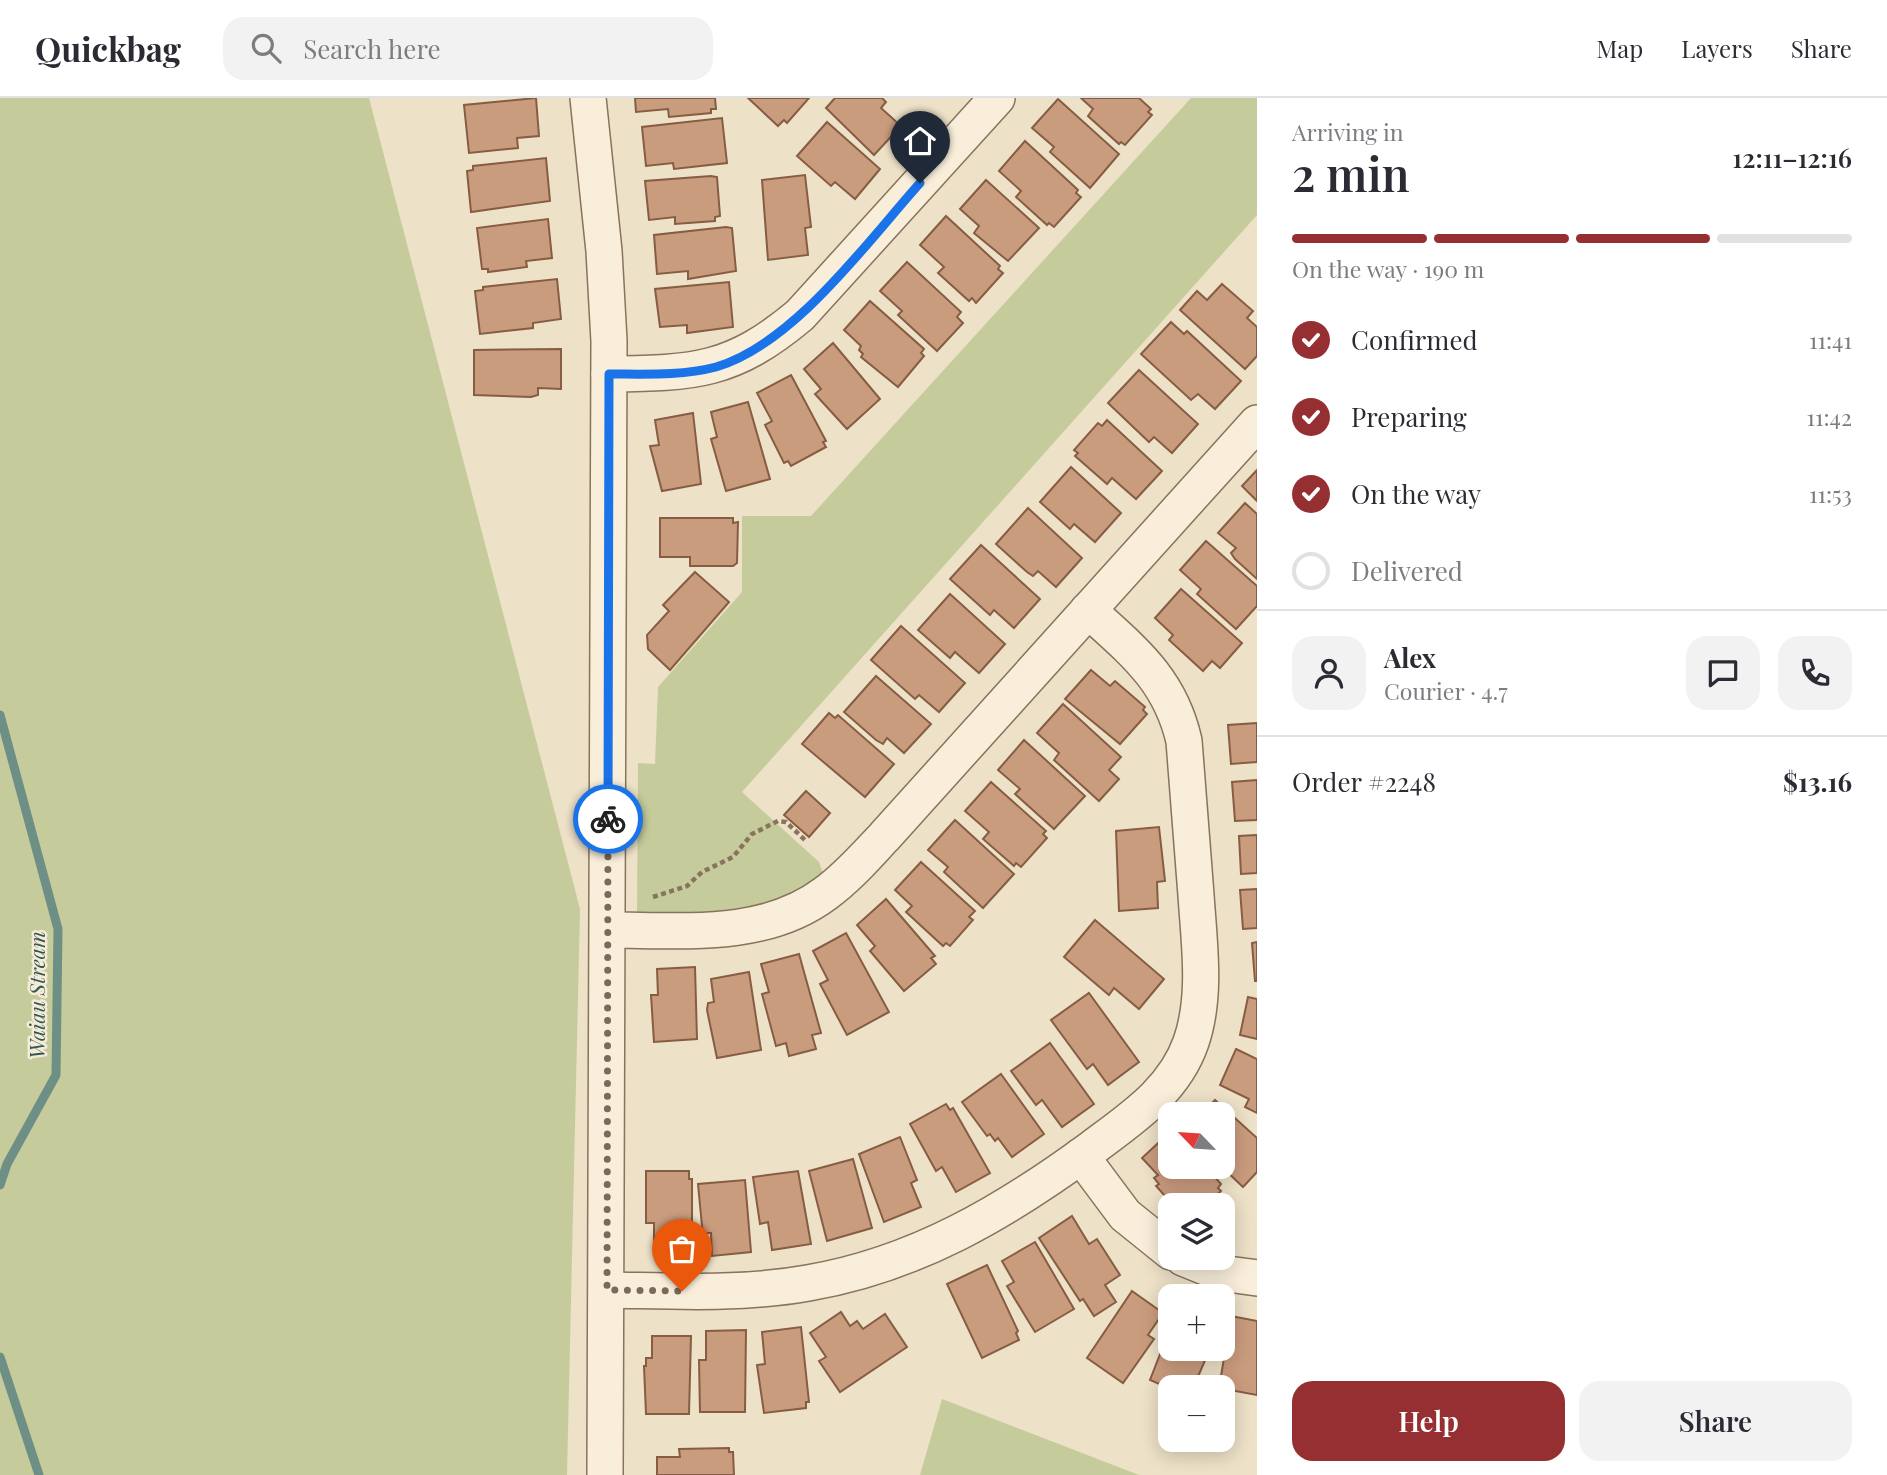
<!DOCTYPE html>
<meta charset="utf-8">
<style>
:root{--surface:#fff;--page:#f2f2f3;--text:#2b2b33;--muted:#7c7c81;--line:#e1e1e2;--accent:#952f31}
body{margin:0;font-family:"Playfair Display",serif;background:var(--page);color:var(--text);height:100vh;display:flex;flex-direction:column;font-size:26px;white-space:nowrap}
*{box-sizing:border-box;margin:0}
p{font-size:23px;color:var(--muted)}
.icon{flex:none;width:38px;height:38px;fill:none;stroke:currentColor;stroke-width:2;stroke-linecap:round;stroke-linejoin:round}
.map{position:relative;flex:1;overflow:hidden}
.panel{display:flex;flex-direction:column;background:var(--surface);width:630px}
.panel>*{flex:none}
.needle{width:46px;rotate:295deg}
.buttons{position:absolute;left:1158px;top:1004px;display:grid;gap:14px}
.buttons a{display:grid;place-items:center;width:77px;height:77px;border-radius:14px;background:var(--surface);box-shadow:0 4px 18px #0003;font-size:35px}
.pin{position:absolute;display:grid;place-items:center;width:60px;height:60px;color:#fff;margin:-72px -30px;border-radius:50% 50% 50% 0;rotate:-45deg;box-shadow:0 0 7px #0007}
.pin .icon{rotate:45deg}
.courier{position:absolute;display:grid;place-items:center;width:70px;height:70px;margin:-35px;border:5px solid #1a73e8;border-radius:50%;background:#fff;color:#222;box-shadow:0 2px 9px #0007}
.overview em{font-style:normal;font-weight:600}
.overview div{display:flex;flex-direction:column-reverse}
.overview{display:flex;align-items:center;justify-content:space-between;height:119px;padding:0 35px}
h1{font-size:46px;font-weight:600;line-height:52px}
.bar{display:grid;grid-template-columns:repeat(4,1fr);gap:10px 7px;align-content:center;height:84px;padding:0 35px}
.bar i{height:9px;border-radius:5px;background:var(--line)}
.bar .current{background:var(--accent)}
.bar p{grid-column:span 4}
.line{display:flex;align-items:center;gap:18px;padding:0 35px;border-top:2px solid var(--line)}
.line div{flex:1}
.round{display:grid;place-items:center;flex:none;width:74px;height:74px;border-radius:21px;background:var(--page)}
ol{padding:0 35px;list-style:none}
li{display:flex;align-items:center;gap:21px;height:77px}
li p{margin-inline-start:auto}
li .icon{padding:7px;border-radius:50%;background:var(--accent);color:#fff;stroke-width:4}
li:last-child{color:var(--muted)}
li i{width:38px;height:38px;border:4px solid var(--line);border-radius:50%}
.action{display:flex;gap:14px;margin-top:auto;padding:14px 35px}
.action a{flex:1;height:80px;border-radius:21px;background:var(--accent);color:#fff;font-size:28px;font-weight:600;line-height:80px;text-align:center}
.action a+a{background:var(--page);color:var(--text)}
header{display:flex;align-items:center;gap:42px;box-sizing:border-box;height:98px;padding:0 35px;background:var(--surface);border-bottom:2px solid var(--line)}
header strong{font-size:33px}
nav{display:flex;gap:38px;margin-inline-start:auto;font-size:24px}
.search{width:490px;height:63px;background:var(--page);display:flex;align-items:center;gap:18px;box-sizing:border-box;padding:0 24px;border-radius:21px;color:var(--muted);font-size:26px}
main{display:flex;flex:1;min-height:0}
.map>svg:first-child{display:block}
</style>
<header>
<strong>Quickbag</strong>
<div class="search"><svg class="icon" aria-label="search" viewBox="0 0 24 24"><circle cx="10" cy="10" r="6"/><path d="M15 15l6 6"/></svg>Search here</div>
<nav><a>Map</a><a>Layers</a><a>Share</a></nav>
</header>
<main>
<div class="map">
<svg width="1257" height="1377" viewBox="0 0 1257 1377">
<rect width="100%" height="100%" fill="#ede1c7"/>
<g fill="#c6cb9b">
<polygon points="0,0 369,0 580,811 567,1377 0,1377"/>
<path d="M1191,0H1257V117L742,694L819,764L823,775C779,822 695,815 637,815L638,665L655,666L658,589L742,494V418H811Z"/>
<polygon points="942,1301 1139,1377 920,1377"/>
</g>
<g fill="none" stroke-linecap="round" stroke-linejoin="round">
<g stroke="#6e8f86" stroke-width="9">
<polyline points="0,617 58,831 56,977 7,1066 0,1087"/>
<polyline points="0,1259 39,1377"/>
</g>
</g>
<g fill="#ca9c7e" stroke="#865d43" stroke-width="2">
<polygon points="536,0 539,38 517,40 518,50 469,55 464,7"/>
<polygon points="635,0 715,0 716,11 711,11 711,15 669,19 668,11 636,14"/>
<polygon points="748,0 809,0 787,25 784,22 778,28"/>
<polygon points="835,0 882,0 886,4 881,10 901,28 874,57 826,10"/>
<polygon points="1081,0 1139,0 1151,11 1148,14 1152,17 1125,47 1121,44 1119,46 1088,18 1093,11"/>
<polygon points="1058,1 1119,56 1090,90 1050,54 1054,49 1032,30"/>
<polygon points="722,20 727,65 674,71 673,65 646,68 642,29"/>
<polygon points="827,24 880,71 855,101 835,84 831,88 797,58"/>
<polygon points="1025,43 1078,92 1076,95 1081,99 1054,129 1049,125 1047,127 1016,99 1021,93 999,73"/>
<polygon points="546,60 550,103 471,114 467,73 473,72 473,68"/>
<polygon points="805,77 811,129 805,130 808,157 768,162 762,82"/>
<polygon points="711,78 717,79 720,118 715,119 715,123 675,126 675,119 649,122 645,83"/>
<polygon points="986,82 1039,130 1008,163 974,135 979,128 960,111"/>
<polygon points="946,118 1000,168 998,171 1003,175 976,205 972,200 969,203 938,175 944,169 920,147"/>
<polygon points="548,121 552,160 526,163 527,169 488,174 488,171 482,171 477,130"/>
<polygon points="726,129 732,130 736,173 688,181 688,173 657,176 654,137"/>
<polygon points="907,164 961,214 957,219 963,225 937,253 898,217 902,213 880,193"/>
<polygon points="557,181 561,221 533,225 533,230 480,236 475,193 483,192 483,189"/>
<polygon points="729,184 733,229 687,235 687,227 660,229 655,191"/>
<polygon points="1222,186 1253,213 1247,220 1257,229 1257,258 1245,271 1180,212 1197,193 1207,202"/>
<polygon points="870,203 924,251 921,255 924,258 898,289 861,259 863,256 859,252 861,248 844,232"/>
<polygon points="1171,224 1184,236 1187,233 1241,283 1215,311 1198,296 1191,302 1141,256"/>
<polygon points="833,245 880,301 847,331 815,296 821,291 804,271"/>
<polygon points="561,251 561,291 538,290 538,297 531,299 474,297 474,252"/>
<polygon points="1139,272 1198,326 1172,355 1154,339 1149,344 1108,305"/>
<polygon points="791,277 826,343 823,344 826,349 791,368 788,363 784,365 765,327 772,323 757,295"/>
<polygon points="748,304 770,381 726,393 711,341 717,339 711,314"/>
<polygon points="693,315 701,386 662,393 650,348 659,347 655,322"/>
<polygon points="1107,322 1162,373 1136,401 1112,380 1107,386 1075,358 1078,355 1074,352 1098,325 1102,328"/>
<polygon points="1071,369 1121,415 1095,444 1074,426 1070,431 1040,404"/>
<polygon points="1257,372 1257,403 1242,388"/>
<polygon points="1245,405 1257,416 1257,481 1235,461 1231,455 1236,450 1218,435"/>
<polygon points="1028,410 1082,460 1056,489 1038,473 1033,478 1027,474 996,446"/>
<polygon points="660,420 733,420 733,425 738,424 737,465 733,468 690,468 690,459 660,459"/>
<polygon points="1206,443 1257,488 1257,508 1236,531 1197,496 1201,491 1180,472"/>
<polygon points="981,447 1040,501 1014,530 994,512 990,517 950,481"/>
<polygon points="695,474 729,504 670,572 648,551 647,537 669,513 663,507"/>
<polygon points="1181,491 1242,545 1220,570 1212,563 1203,573 1169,542 1173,537 1155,520"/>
<polygon points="950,496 1005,546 979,575 955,554 950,560 918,532"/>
<polygon points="901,528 965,585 939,614 919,597 915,601 871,562"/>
<polygon points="1091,572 1110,588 1115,583 1145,609 1143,612 1147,616 1120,646 1065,601"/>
<polygon points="876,578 931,626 904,655 887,640 883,646 876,642 844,614"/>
<polygon points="1063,606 1121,659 1109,672 1119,681 1099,703 1054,662 1059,655 1037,635"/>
<polygon points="829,615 835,620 838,617 894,666 865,699 802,646"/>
<polygon points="1257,625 1257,664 1231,666 1228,627"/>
<polygon points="1024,642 1085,698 1054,731 1015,696 1020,691 998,672"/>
<polygon points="1257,682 1257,722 1235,723 1232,684"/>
<polygon points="991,684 1046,733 1043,736 1047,740 1021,769 1016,765 1014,768 983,741 989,734 965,713"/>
<polygon points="806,693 830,715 809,739 784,717"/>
<polygon points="955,722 1014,776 983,810 944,774 948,769 928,752"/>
<polygon points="1159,729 1165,783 1157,784 1158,810 1119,813 1116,733"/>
<polygon points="1257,737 1257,775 1241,776 1239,738"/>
<polygon points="921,764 975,813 969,819 973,822 950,848 946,845 943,848 906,814 912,808 895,792"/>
<polygon points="1257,791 1257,830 1243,831 1240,792"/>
<polygon points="886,801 935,858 931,860 936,866 904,893 870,853 875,848 857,827"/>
<polygon points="1095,822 1164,881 1139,911 1114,890 1109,897 1064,859"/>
<polygon points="846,835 889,914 847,937 820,886 828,882 813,853"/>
<polygon points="1257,844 1257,883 1255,883 1252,845"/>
<polygon points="799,856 821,935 812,937 816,951 789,958 786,945 776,948 762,896 769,894 761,866"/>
<polygon points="695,869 697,941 654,944 651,897 658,897 657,871"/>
<polygon points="749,874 761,952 717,960 707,912 708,905 714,904 711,881"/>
<polygon points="1089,895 1139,964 1108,987 1093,966 1087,971 1051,922"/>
<polygon points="1248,899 1257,901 1257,941 1240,937"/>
<polygon points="1050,945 1094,1006 1062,1029 1042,1002 1036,1007 1011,973"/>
<polygon points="1236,951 1257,961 1257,1015 1245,1009 1249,1001 1220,987"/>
<polygon points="1001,976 1044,1036 1012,1059 998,1040 995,1043 990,1036 987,1038 962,1004"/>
<polygon points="1215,1002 1257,1040 1257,1074 1243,1089 1222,1069 1223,1017 1201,1017"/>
<polygon points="946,1006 950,1012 953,1010 990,1075 956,1094 942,1069 936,1073 910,1026"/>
<polygon points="1171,1033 1171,1069 1206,1069 1221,1086 1218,1090 1221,1093 1205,1108 1174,1108 1156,1088 1159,1086 1154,1080 1158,1077 1142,1060"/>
<polygon points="900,1039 917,1082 911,1085 921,1109 884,1124 859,1056"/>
<polygon points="853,1061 872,1130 827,1143 809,1073"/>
<polygon points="646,1073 689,1073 689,1081 692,1081 692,1152 654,1153 654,1125 646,1125"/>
<polygon points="798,1073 811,1146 772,1152 768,1124 760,1126 753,1079"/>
<polygon points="745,1082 751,1154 712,1158 711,1135 704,1135 702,1128 698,1086"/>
<polygon points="1072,1118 1089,1146 1097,1141 1120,1177 1105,1187 1116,1204 1094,1218 1083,1201 1080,1203 1039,1140"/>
<polygon points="1035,1144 1074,1211 1035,1234 1007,1188 1014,1184 1002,1163"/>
<polygon points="987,1167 1018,1233 1016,1235 1019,1242 982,1260 947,1186"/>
<polygon points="1132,1193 1163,1215 1148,1237 1154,1241 1123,1285 1087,1260"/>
<polygon points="841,1214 850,1228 857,1223 863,1231 885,1216 907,1249 840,1294 819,1263 826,1259 810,1235"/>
<polygon points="1231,1218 1257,1223 1257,1297 1219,1290"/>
<polygon points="1171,1228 1171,1251 1210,1251 1193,1290 1171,1291 1150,1282"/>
<polygon points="801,1229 809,1304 806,1304 806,1310 764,1315 757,1267 765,1266 762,1234"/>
<polygon points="746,1232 745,1314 700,1314 699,1262 706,1262 706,1233"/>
<polygon points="652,1238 691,1238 689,1316 646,1316 644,1268 646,1268 646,1260 652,1260"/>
<polygon points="729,1350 729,1354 733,1354 734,1377 657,1377 657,1359 680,1359 679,1351"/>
</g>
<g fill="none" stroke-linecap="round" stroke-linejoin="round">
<defs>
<g id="minor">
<polyline points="588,0 604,153 609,243 605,1377"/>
<path d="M609,276C695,275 732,274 800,217L997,0"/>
<path d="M608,832C681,832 764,842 826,795C848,779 866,758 884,739L1257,325"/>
<polyline points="1081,1058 1125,1117 1171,1154"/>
<polyline points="1183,1160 1220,1175 1257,1180"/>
<path d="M607,1192C673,1193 741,1197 808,1185C915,1167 1005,1114 1092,1050C1132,1020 1174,993 1191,944C1207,898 1199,844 1196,797C1192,746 1188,694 1184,643C1170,581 1133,553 1088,512"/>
</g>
</defs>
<use href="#minor" stroke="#88735d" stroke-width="38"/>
<polyline stroke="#88735d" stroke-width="4.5" stroke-dasharray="5 3.5" stroke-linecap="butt" points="653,799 687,788 702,774 733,759 752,736 778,723 786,724 806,743"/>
<use href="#minor" stroke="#f8eeda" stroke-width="35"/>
</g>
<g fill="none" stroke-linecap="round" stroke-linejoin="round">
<polyline stroke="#786b5a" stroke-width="7" stroke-dasharray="0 12.6" points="608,721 607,1192 682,1193"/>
<path stroke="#1a73e8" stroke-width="9" d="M608,721L609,276C644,276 682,278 716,269C794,246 867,144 920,85"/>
</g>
<g text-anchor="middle" stroke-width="5" stroke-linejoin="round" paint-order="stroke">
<g font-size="21" font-style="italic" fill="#305854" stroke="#f5ebd6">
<text transform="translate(38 897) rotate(-90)" y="7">Waiau Stream</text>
</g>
</g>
</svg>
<div class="buttons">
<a><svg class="needle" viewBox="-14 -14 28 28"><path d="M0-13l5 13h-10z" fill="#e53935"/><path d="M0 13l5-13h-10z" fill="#7c7c81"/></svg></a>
<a><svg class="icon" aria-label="layers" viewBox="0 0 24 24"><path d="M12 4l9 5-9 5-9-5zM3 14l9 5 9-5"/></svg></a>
<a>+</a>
<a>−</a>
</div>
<div class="pin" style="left:682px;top:1193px;background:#ea580c"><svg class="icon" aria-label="bag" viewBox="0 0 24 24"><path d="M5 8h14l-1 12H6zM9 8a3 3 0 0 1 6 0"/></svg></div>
<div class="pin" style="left:920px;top:85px;background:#1f2937"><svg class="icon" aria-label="home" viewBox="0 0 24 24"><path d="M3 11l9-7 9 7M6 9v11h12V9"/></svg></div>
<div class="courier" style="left:608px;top:721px"><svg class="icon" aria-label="bike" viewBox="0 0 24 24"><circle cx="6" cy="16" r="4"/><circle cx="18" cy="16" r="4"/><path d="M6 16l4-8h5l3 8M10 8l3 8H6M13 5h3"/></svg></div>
</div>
<section class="panel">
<div class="overview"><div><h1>2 min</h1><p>Arriving in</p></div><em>12:11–12:16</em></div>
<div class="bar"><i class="current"></i><i class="current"></i><i class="current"></i><i></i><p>On the way · 190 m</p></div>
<ol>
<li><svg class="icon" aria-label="check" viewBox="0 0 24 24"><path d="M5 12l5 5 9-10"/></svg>Confirmed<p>11:41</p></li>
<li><svg class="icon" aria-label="check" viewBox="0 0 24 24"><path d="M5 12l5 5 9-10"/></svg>Preparing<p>11:42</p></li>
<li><svg class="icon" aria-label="check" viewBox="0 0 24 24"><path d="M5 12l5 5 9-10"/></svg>On the way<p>11:53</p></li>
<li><i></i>Delivered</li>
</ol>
<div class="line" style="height:126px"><a class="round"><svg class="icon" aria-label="person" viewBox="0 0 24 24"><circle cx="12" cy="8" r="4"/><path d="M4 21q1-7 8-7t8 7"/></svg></a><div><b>Alex</b><p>Courier · 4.7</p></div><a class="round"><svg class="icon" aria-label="chat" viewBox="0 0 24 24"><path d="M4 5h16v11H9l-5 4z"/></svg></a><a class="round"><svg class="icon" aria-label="phone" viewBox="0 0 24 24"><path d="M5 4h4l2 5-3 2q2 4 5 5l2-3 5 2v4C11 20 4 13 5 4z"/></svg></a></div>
<div class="line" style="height:91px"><div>Order #2248</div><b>$13.16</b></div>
<div class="action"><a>Help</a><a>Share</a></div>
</section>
</main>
